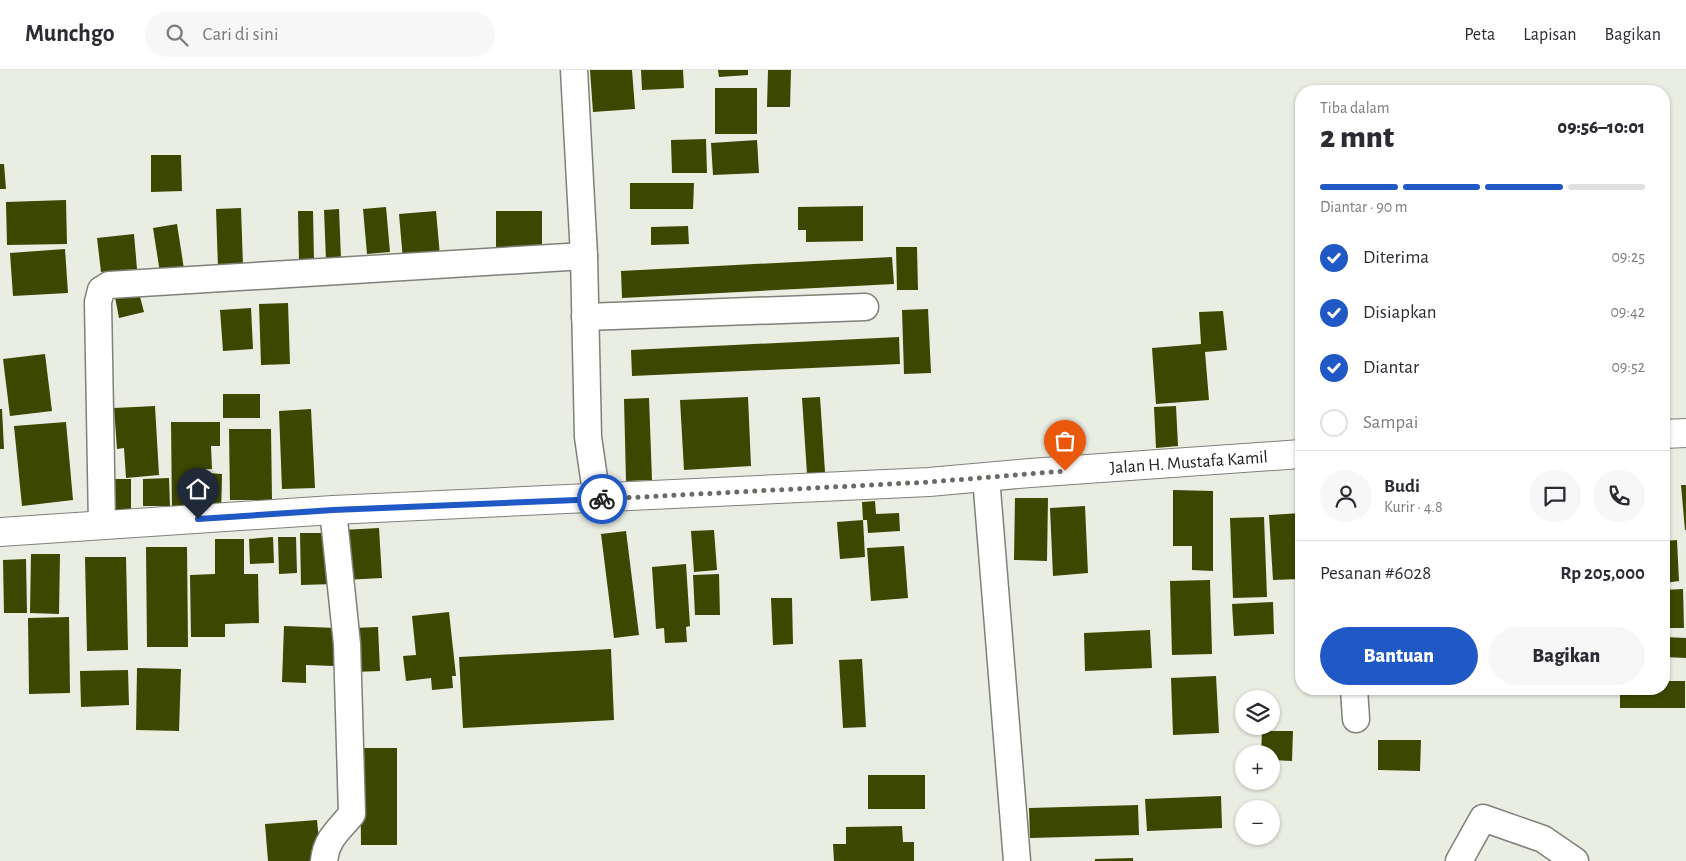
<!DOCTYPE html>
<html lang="id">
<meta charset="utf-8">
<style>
:root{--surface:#fff;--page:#f7f7f7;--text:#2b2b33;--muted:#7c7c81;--line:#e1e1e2;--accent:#2058c5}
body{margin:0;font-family:"Alegreya Sans",sans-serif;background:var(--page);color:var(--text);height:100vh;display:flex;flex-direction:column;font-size:19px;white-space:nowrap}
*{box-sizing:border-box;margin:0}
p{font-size:16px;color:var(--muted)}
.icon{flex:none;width:28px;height:28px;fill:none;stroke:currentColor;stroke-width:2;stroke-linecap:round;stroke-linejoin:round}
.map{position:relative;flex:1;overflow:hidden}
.side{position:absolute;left:1295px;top:15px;width:375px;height:610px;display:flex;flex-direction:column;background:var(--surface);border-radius:20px;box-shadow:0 1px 4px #0004}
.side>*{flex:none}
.tools{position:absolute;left:1235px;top:620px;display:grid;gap:10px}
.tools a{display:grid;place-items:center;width:45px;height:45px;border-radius:50%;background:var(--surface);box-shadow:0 1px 4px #0004;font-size:25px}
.pin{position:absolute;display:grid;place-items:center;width:42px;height:42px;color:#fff;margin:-51px -21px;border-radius:50% 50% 50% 0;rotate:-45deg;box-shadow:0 0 5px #0007}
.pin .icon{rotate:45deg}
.courier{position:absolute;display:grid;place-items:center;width:50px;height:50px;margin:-25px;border:4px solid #2058c5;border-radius:50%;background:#fff;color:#222;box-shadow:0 1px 6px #0007}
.headline em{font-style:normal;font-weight:800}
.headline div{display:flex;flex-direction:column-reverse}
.headline{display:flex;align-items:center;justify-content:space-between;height:85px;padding:0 25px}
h1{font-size:32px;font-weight:800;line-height:38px}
.bar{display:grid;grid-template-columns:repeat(4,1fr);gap:8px 5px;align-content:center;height:60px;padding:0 25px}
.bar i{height:6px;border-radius:4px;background:var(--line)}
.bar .on{background:var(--accent)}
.bar p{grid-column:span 4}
.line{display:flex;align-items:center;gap:12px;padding:0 25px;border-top:1px solid var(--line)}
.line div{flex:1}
.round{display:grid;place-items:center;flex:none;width:52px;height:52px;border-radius:26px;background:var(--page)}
ol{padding:0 25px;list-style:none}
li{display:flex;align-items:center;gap:15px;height:55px}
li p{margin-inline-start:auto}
li .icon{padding:5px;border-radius:50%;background:var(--accent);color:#fff;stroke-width:4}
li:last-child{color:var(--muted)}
li i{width:28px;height:28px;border:2px solid var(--line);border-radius:50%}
.cta{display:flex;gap:10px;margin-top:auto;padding:10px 25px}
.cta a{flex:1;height:58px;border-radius:30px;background:var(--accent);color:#fff;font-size:20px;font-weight:800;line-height:58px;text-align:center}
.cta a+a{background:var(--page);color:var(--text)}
header{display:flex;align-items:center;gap:30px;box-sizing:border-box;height:70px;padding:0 25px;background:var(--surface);border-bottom:1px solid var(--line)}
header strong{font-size:24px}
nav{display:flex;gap:28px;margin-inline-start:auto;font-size:18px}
.search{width:350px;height:45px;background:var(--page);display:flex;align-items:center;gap:12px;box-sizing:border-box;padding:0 18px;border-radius:28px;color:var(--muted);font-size:19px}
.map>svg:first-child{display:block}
</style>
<header>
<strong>Munchgo</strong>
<div class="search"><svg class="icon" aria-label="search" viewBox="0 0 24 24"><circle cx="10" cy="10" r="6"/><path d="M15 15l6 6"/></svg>Cari di sini</div>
<nav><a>Peta</a><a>Lapisan</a><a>Bagikan</a></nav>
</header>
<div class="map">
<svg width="1686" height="791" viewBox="0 0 1686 791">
<rect width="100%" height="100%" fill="#eaede2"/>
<g fill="#3c4700">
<polygon points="590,0 632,0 635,39 593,42"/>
<polygon points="641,0 683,0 684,18 642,20"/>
<polygon points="718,0 748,0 748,5 719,7"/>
<polygon points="768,0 791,0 790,37 767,37"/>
<rect x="715" y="18" width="42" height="46"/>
<polygon points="706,69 707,103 672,103 671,70"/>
<polygon points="757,70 759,103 713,105 711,73"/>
<polygon points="151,85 181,85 182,121 151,122"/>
<polygon points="0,94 4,94 6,119 0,119"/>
<polygon points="630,113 694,113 693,139 630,139"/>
<polygon points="66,130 67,174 7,175 6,132"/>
<polygon points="863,136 863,171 806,172 806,160 798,160 798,137"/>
<polygon points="386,137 390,182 367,184 363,139"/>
<polygon points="241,138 243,196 218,197 216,139"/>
<polygon points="339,139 341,189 326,190 324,140"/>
<polygon points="298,141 313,141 314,191 299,192"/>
<polygon points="436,141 440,186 403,190 399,144"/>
<rect x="496" y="141" width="46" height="37"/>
<polygon points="177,154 184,199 160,203 153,158"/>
<polygon points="688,156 689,174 651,175 651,157"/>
<polygon points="134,164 137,199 101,202 97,168"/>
<polygon points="896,177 917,177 918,220 897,220"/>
<polygon points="65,179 68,223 13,226 10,183"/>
<polygon points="892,187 894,214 622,228 621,201"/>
<polygon points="139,223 144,242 119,248 115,227"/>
<polygon points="288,233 290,294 261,295 259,234"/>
<polygon points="251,238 253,279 223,281 220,240"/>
<polygon points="928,239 931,303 904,304 902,240"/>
<polygon points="1223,241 1227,280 1205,282 1209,330 1156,334 1152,278 1201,274 1199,242"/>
<polygon points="899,267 900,294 632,306 631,280"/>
<polygon points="45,284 52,341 10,346 3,289"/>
<rect x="223" y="324" width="37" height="24"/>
<polygon points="748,327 751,396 684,400 680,330"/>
<polygon points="820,327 825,402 807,404 802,328"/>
<polygon points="649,328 652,410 626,411 624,329"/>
<polygon points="155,336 159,405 126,408 124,378 117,379 114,338"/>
<polygon points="1176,336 1178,376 1156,378 1154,337"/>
<polygon points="0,339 2,339 4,379 0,379"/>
<polygon points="311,339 315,418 282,419 279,341"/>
<polygon points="66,352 73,430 22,436 14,356"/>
<polygon points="171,352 220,352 220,376 211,376 212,399 194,400 194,443 172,443"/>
<polygon points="229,359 271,359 272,430 230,430"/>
<polygon points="208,403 222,404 221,444 207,443"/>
<polygon points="169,408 170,436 143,436 143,409"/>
<rect x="111" y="409" width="20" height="36"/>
<polygon points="1681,415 1686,415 1686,460 1685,460"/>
<polygon points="1173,420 1213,421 1213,501 1192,500 1192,476 1173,476"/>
<polygon points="1015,428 1048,428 1047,491 1014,490"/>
<polygon points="875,431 876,444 899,443 900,461 868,463 867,450 863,450 862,432"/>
<polygon points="1085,436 1088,503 1053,506 1050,438"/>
<polygon points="1301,443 1301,509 1273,510 1269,445"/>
<polygon points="1264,447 1267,527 1233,528 1230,448"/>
<polygon points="863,450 865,487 840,489 837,452"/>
<polygon points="379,458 382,508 344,510 342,460"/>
<polygon points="714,460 717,500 694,502 691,461"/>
<polygon points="626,461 639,565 614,568 601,464"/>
<polygon points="300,463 334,463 334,514 301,515"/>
<polygon points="273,467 274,493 250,494 249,469"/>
<polygon points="278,467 296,467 297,503 279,504"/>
<polygon points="215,469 244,469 244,504 258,504 259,553 225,554 225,567 191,567 190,505 215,504"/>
<polygon points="1677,470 1679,511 1664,513 1664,471"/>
<polygon points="904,476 908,528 871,531 867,478"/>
<polygon points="146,477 187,477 188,577 147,577"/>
<polygon points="31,484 60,484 59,544 30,543"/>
<polygon points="85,487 126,487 128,580 87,581"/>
<polygon points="26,489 27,543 4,543 3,490"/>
<polygon points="686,494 690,556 686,557 687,572 665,573 664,558 656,559 652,497"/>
<polygon points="719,504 720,545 695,545 693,505"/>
<polygon points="1210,510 1212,584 1172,585 1170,511"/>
<polygon points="1683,519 1684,558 1664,558 1664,520"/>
<polygon points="771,528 792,528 793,574 773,575"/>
<polygon points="1273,532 1274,564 1234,566 1232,534"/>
<polygon points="449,542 456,606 452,606 453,618 432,620 431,608 406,611 403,586 416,585 412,546"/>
<polygon points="69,547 70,623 29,624 28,548"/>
<polygon points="284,556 337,558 335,596 306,595 306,613 282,612"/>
<polygon points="378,557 380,601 354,602 352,558"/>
<polygon points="1150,560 1152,598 1085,601 1084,563"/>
<polygon points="1664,567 1686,568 1686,588 1664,587"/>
<polygon points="611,579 614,650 463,658 459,587"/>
<polygon points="862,589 866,657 843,658 839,590"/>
<polygon points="137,598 181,599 179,661 136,660"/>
<polygon points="128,600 129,635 81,637 80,601"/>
<polygon points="1216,606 1219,663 1173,665 1171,608"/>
<polygon points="1664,611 1685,611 1685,638 1620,638 1620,619 1664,619"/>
<polygon points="1262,661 1293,661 1292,691 1271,690 1271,684 1261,684"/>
<polygon points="1378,670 1421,670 1420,701 1378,700"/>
<polygon points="360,678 397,678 397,775 361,775"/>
<rect x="868" y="705" width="57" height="34"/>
<polygon points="1221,726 1222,758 1147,761 1145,729"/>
<polygon points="1138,735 1139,765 1030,768 1029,738"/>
<polygon points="317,750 321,791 268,791 265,754"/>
<polygon points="902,756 903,772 914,772 914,791 834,791 833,774 846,774 846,757"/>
<polygon points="1133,788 1133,791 1095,791 1095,789"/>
</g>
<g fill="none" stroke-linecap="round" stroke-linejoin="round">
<defs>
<g id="street">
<polyline points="574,0 584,186 588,367 597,429"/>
<polyline points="585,247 865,237"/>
<polyline points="986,407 1017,791"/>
<polyline points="102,455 98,232 101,220 109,215 584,186"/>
<polyline points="1354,619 1356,649"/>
<path d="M324,791C326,769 339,760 352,744L347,574L333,440"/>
<polyline points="1459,791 1483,748 1543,769 1575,791"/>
</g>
<g id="secondary">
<polyline points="1664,364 1686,363"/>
<path id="s1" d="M0,462L333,440L929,412L1030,403L1301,384"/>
</g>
</defs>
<use href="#street" stroke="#7f8178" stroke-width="29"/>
<use href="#secondary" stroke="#7f8178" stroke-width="30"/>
<use href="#street" stroke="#fff" stroke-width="26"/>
<use href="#secondary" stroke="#fff" stroke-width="28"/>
</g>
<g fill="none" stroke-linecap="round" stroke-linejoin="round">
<polyline stroke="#696b65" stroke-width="5" stroke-dasharray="0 9" points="602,429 929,412 1065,401"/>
<polyline stroke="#2058c5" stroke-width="6" points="198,449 333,440 602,429"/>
</g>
<g text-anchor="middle" stroke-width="5" stroke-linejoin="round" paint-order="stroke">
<g font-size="18" fill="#242522" stroke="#fff">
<text dy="6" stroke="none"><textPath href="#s1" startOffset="1191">Jalan H. Mustafa Kamil</textPath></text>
</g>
</g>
</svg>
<div class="tools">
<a><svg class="icon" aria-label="layers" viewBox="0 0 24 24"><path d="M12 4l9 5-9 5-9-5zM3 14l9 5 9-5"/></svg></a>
<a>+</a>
<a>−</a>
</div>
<div class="pin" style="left:1065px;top:401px;background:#ea580c"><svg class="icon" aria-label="bag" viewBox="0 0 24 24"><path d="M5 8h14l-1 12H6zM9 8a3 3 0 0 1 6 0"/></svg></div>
<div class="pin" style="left:198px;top:449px;background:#1f2937"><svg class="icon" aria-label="home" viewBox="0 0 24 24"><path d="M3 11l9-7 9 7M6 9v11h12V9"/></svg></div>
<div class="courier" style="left:602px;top:429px"><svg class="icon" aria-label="bike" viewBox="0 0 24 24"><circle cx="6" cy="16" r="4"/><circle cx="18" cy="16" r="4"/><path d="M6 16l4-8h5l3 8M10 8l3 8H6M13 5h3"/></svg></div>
<section class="side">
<div class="headline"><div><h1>2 mnt</h1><p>Tiba dalam</p></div><em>09:56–10:01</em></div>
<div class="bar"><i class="on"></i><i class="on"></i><i class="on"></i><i></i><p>Diantar · 90 m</p></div>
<ol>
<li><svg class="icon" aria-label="check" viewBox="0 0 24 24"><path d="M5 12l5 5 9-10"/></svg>Diterima<p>09:25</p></li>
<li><svg class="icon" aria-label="check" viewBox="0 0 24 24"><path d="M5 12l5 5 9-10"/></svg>Disiapkan<p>09:42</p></li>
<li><svg class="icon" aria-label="check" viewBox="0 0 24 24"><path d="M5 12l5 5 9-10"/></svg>Diantar<p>09:52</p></li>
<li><i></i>Sampai</li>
</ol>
<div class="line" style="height:90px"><a class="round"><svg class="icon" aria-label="person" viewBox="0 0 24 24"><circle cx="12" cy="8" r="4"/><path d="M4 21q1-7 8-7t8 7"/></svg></a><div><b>Budi</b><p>Kurir · 4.8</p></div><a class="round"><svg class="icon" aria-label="chat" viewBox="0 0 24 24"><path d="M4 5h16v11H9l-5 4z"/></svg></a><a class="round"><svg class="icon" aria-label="phone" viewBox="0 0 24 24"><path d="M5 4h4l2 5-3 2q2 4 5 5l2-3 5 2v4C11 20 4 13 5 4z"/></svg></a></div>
<div class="line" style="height:65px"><div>Pesanan #6028</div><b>Rp 205,000</b></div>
<div class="cta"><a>Bantuan</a><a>Bagikan</a></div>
</section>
</div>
